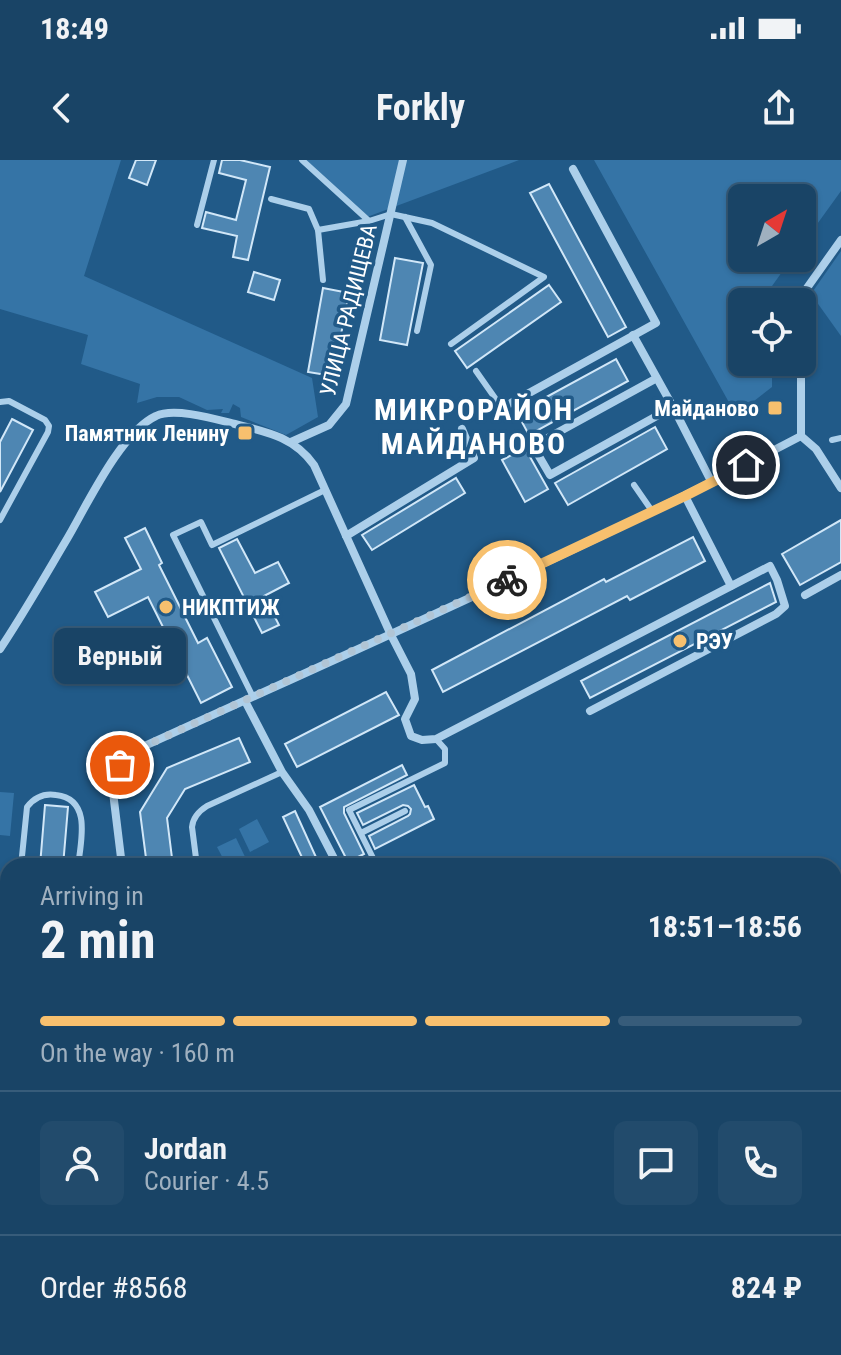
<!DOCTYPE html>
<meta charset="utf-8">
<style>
:root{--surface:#194466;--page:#224b6c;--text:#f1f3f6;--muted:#9fb0bf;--line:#375c7a;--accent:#f7c06e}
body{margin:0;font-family:"Roboto Condensed",sans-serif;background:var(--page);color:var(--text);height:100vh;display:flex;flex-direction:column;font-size:30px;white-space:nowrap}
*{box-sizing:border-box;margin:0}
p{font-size:26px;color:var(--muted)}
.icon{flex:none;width:44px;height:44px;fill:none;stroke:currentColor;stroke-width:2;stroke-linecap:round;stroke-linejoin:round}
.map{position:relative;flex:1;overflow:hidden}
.details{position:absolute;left:0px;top:698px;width:842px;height:498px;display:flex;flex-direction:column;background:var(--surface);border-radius:24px 24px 0 0;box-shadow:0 2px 6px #0004,0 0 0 2px var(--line)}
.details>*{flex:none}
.needle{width:52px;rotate:39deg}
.fabs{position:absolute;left:728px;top:24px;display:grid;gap:16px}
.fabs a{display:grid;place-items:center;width:88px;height:88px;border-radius:12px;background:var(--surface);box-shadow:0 2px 6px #0004,0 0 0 2px var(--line);font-size:40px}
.pin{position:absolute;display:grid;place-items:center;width:68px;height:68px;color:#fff;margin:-34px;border:4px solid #fff;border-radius:50%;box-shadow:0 2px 8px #0007}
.courier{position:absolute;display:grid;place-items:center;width:80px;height:80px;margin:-40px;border:6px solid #f7c06e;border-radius:50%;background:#fff;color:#222;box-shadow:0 2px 10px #0007}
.bubble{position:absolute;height:56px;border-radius:12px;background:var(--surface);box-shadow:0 2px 6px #0004,0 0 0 2px var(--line);font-size:26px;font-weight:700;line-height:56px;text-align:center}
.summary em{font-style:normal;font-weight:700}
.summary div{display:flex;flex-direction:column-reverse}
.summary{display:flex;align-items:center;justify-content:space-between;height:136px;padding:0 40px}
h1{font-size:52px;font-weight:700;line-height:60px}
.bar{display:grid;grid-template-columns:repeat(4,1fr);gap:12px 8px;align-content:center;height:96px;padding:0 40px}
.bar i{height:10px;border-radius:6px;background:var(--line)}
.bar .selected{background:var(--accent)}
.bar p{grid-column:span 4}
.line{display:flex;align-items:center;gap:20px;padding:0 40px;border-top:2px solid var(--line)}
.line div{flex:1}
.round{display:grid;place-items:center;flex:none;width:84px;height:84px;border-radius:12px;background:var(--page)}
.status{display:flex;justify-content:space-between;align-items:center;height:56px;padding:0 40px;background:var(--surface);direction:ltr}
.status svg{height:22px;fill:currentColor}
header{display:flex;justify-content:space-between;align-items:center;height:104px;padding:0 40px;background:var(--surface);font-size:36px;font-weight:700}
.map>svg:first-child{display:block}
</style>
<div class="status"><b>18:49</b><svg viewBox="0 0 49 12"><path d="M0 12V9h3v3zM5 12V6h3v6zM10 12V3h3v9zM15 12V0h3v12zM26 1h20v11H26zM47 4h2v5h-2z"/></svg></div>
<header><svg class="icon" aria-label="back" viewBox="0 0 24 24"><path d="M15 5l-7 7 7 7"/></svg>Forkly<svg class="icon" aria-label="share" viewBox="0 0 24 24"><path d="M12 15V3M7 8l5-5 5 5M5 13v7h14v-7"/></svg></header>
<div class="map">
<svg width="841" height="1195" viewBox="0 0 841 1195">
<rect width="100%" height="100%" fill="#215a88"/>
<g fill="#3574a6">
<polygon points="0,0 121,0 84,116 312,218 318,257 286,275 241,257 240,248 233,244 229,253 221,253 223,249 207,250 179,237 157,237 137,243 140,224 81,204 88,175 0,149"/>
<polygon points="306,0 519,0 367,57"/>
<polygon points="594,0 841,0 841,31 802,85 802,38 742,38 742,98 792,98 772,126 772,142 742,142 742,202 772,202 772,227 736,255"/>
<polygon points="841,91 841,176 811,134"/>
<polygon points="0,632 14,633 10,676 0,675"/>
<polygon points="257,659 269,682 250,692 239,669"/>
<polygon points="236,678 247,701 236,706 227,706 217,687"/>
</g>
<g fill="#4e86b2" stroke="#d1e7f8" stroke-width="2">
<polygon points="136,0 156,0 147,25 129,18"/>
<polygon points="222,0 240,0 270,7 248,100 233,97 237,76 202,68 206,52 236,60 246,20 219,13"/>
<polygon points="549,24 626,167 608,177 530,33"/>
<polygon points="395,98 423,103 407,185 380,180"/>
<polygon points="254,112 280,120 274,140 248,132"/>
<polygon points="549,125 561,142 467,208 455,191"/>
<polygon points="323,128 349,133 333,216 308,212"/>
<polygon points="616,199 628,221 529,275 517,253"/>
<polygon points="12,259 33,270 0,332 0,282"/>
<polygon points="655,267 667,289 568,345 555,323"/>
<polygon points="525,288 548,329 525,342 502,300"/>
<polygon points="456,318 465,333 372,390 362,375"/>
<polygon points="841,360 841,402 800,425 782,394"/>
<polygon points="145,368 162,403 159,405 198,483 207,478 232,527 201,543 148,437 108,457 95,432 141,409 125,378"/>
<polygon points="693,377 705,401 630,440 627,436 443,532 432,510 604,419 606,422"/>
<polygon points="237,379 255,413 278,402 289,423 264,436 279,465 262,473 219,388"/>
<polygon points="770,423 776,442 590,538 581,521"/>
<polygon points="386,532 399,555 297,607 285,584"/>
<polygon points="239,578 250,602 185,629 167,658 173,706 147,706 140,652 167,608"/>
<polygon points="402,605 407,615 344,647 344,653 364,694 358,697 363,706 350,706 320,647"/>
<polygon points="414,625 425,647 428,646 434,659 375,689 369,676 408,656 410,654 411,649 408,646 403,645 363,665 357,653"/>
<polygon points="45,645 68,647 63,706 40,706"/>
<polygon points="295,651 320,706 306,706 283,657"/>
</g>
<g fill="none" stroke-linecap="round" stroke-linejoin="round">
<g stroke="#accfea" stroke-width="6">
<polyline points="302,0 369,61"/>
<polyline points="271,39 309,49 318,70 323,120"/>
<polyline points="405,57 431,105 417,171"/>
<polyline points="197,65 214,0"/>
<polyline points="318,70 369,61 391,54 432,63 544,117 451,184"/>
<polyline points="476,211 502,248"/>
<polyline points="0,242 9,241 45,260 49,266 48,272 0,360"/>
<polyline points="832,280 841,278"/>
<polyline points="634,325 652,351"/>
<polyline points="253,537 173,375 201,362 212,385 325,330"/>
<polyline points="361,673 405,651"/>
<path d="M21,706L27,647C34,638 44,633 56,635C92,639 81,681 78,706"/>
<path d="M197,706L192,667C193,657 199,651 207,646L282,612"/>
<polyline points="377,706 349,650 445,603 445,589 436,579"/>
<polyline points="0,835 8,839"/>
<polyline points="0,898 8,901"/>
<polyline points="0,1019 8,1026"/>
</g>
<g stroke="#accfea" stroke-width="8">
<polyline points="802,142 802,135 841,80"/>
<polyline points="633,175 673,247 550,315 533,286 657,218"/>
<polyline points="673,247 712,323"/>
<polyline points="502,248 656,163 573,9"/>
<polyline points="801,276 801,202"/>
<polyline points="801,276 816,289 841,328"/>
<polyline points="291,282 329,265 346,244 403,0"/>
<polyline points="685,336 731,426"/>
<polyline points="346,376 474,298 462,269"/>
<polyline points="805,435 841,415"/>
<path d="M0,489C24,453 45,416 67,379C87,345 121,272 156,256C174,247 215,259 235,264C267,272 294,277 314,305L391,475L411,514L415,539L405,559L411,576L422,580L436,579L770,406L777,420L785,446L776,454L590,551"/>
<polyline points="245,541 282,612 309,650 338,706"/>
<path d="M122,706L112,624L120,605L136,590C359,488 584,390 801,276"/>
</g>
</g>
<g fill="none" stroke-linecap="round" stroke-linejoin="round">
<polyline stroke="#b1c5d5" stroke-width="8" stroke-dasharray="0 14.4" points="120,605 136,590 507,420"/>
<polyline stroke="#f7c06e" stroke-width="10" points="507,420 685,336 746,305"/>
</g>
<g fill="#f7c06e" stroke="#215a88" stroke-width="3">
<rect x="767" y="240" width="16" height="16" rx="4"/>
<rect x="237" y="265" width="16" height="16" rx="4"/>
<circle cx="166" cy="447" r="8"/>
<circle cx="680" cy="481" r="8"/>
</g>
<g text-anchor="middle" stroke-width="7" stroke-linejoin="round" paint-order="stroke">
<g font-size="22" fill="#fff" stroke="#215a88">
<text transform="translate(348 150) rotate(-76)" y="8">УЛИЦА РАДИЩЕВА</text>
</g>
<g font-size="22" font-weight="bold" fill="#fff" stroke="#215a88" text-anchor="end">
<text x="759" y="256">Майданово</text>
<text x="229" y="281">Памятник Ленину</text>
<text x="182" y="455" text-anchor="start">НИКПТИЖ</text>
<text x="696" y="489" text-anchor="start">РЭУ</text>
</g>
<g font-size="30" font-weight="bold" letter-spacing="2" fill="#fff" stroke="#215a88">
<text x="474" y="260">МИКРОРАЙОН<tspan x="474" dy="34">МАЙДАНОВО</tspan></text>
</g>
</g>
</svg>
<div class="fabs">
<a><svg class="needle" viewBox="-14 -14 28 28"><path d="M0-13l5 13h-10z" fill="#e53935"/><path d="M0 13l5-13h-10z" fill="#9fb0bf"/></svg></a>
<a><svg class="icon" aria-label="locate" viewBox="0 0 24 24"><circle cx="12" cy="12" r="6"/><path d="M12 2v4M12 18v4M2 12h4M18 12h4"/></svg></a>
</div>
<div class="pin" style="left:120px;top:605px;background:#ea580c"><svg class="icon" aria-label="bag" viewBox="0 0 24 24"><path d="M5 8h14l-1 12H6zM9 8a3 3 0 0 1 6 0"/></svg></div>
<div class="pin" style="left:746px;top:305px;background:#1f2937"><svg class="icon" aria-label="home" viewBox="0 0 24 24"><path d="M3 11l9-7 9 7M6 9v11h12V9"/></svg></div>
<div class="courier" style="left:507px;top:420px"><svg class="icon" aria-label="bike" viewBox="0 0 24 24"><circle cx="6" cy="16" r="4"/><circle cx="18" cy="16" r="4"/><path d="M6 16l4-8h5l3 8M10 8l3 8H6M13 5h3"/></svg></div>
<div class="bubble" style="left:54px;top:468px;width:132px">Верный</div>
<section class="details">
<div class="summary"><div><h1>2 min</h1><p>Arriving in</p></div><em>18:51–18:56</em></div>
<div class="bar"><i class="selected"></i><i class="selected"></i><i class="selected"></i><i></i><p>On the way · 160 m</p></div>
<div class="line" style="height:144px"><a class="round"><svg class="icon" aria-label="person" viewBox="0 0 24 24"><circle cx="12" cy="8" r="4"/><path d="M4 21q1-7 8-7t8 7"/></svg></a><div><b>Jordan</b><p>Courier · 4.5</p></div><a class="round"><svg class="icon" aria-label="chat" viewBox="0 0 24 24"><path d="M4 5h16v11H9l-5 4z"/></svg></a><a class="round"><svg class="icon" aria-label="phone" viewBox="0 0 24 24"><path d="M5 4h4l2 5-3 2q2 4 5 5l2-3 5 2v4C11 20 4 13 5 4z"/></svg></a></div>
<div class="line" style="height:104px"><div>Order #8568</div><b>824 ₽</b></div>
</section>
</div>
